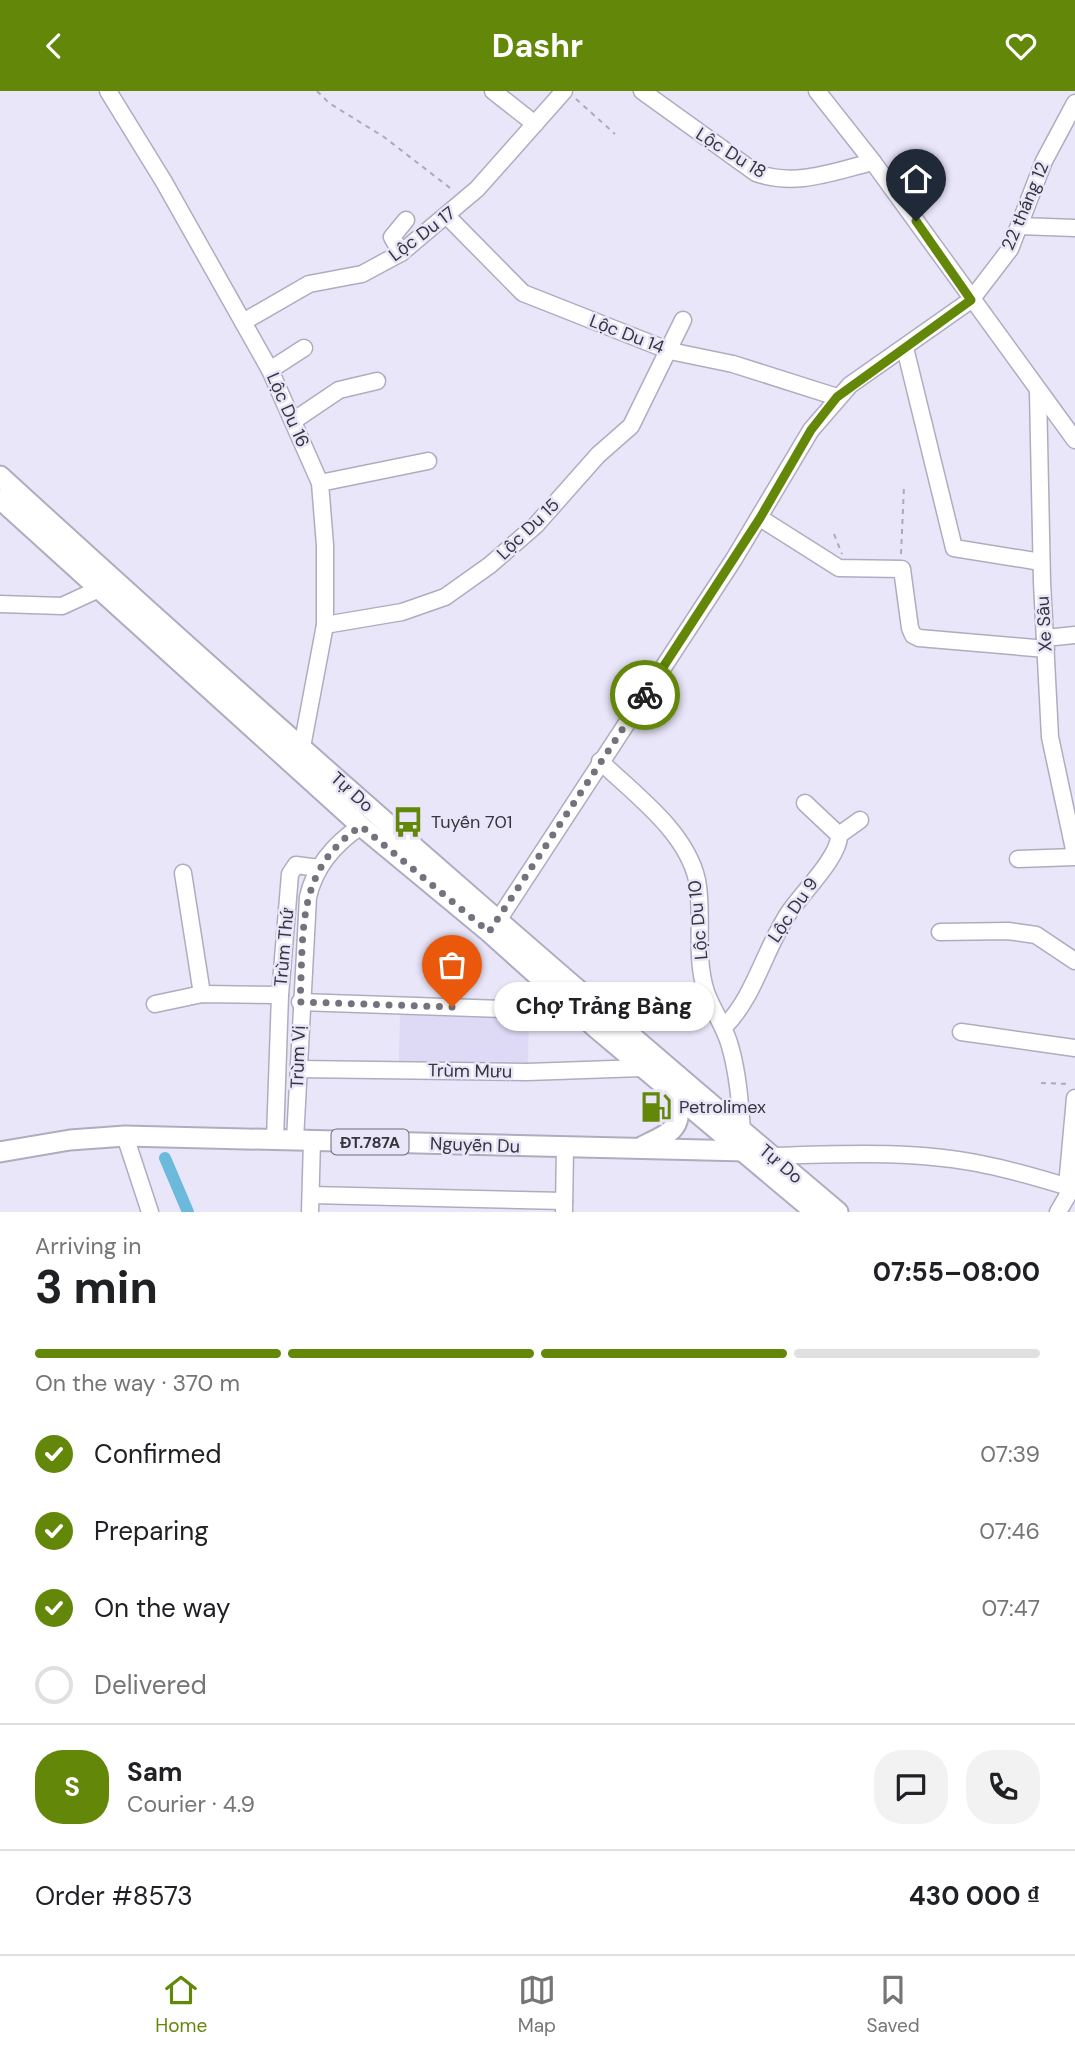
<!DOCTYPE html>
<meta charset="utf-8">
<style>
:root{--surface:#fff;--page:#f2f2f2;--text:#202124;--muted:#757577;--line:#e0e0e0;--accent:#638708}
body{margin:0;font-family:"DM Sans",sans-serif;background:var(--page);color:var(--text);height:100vh;display:flex;flex-direction:column;font-size:26px;white-space:nowrap}
*{box-sizing:border-box;margin:0}
p{font-size:23px;color:var(--muted)}
.icon{flex:none;width:38px;height:38px;fill:none;stroke:currentColor;stroke-width:2;stroke-linecap:round;stroke-linejoin:round}
.map{position:relative;height:1121px;overflow:hidden}
.sheet{display:flex;flex-direction:column;background:var(--surface);flex:1}
.sheet>*{flex:none}
.pin{position:absolute;display:grid;place-items:center;width:60px;height:60px;color:#fff;margin:-72px -30px;border-radius:50% 50% 50% 0;rotate:-45deg;box-shadow:0 0 7px #0007}
.pin .icon{rotate:45deg}
.courier{position:absolute;display:grid;place-items:center;width:70px;height:70px;margin:-35px;border:5px solid #638708;border-radius:50%;background:#fff;color:#222;box-shadow:0 2px 9px #0007}
.bubble{position:absolute;height:49px;border-radius:24px;background:var(--surface);box-shadow:0 2px 5px #0004;font-size:23px;font-weight:700;line-height:49px;text-align:center}
.head em{font-style:normal;font-weight:700}
.head div{display:flex;flex-direction:column-reverse}
.head{display:flex;align-items:center;justify-content:space-between;height:119px;padding:0 35px}
h1{font-size:46px;font-weight:700;line-height:52px}
.bar{display:grid;grid-template-columns:repeat(4,1fr);gap:10px 7px;align-content:center;height:84px;padding:0 35px}
.bar i{height:9px;border-radius:5px;background:var(--line)}
.bar .current{background:var(--accent)}
.bar p{grid-column:span 4}
.line{display:flex;align-items:center;gap:18px;padding:0 35px;border-top:2px solid var(--line)}
.line div{flex:1}
.round{display:grid;place-items:center;flex:none;width:74px;height:74px;border-radius:28px;background:var(--page)}
ol{padding:0 35px;list-style:none}
li{display:flex;align-items:center;gap:21px;height:77px}
li p{margin-inline-start:auto}
li .icon{padding:7px;border-radius:50%;background:var(--accent);color:#fff;stroke-width:4}
li:last-child{color:var(--muted)}
li i{width:38px;height:38px;border:4px solid var(--line);border-radius:50%}
header{display:flex;justify-content:space-between;align-items:center;height:91px;padding:0 35px;background:var(--accent);color:#fff;font-size:32px;font-weight:700}
.menu{display:flex;justify-content:space-around;align-items:center;height:98px;border-top:2px solid var(--line);background:var(--surface);font-size:19px;color:var(--muted)}
.menu a{display:grid;justify-items:center;gap:4px}
.menu .current{color:var(--accent)}
.map>svg:first-child{display:block}
</style>
<header><svg class="icon" aria-label="back" viewBox="0 0 24 24"><path d="M15 5l-7 7 7 7"/></svg>Dashr<svg class="icon" aria-label="heart" viewBox="0 0 24 24"><path d="M12 20l-8-8c-3-5 5-10 8-4 3-6 11-1 8 4z"/></svg></header>
<div class="map">
<svg width="1075" height="1121" viewBox="0 0 1075 1121">
<rect width="100%" height="100%" fill="#eae6fa"/>
<polygon fill="#ded9f4" points="400,919 529,922 528,975 399,971"/>
<g fill="none" stroke-linecap="round" stroke-linejoin="round">
<polyline stroke="#6cbadb" stroke-width="12" points="165,1067 188,1121"/>
<defs>
<g id="minor">
<polyline points="108,0 164,91 270,279 320,392 325,454 325,534 302,656 294,664"/>
<polyline points="493,0 535,33"/>
<path d="M642,0L756,82C797,96 831,81 873,71"/>
<polyline points="817,0 873,71 1075,349"/>
<polyline points="447,125 523,202 670,260 733,273 837,306"/>
<polyline points="1019,135 1075,137"/>
<polyline points="401,162 392,146 406,129"/>
<polyline points="243,231 309,193 362,183 401,162 477,98 564,0"/>
<polyline points="905,257 954,457 1041,471"/>
<polyline points="270,279 304,257"/>
<polyline points="1038,301 1042,491 1050,646 1075,763"/>
<polyline points="293,330 339,299 377,290"/>
<polyline points="320,392 428,370"/>
<polyline points="760,427 839,477 902,478 910,537 913,544 919,547 1046,558"/>
<polyline points="0,513 62,515 99,498"/>
<polyline points="325,534 402,521 445,506 490,474 536,434 598,364 631,335 683,229"/>
<polyline points="1045,547 1075,544"/>
<path d="M600,670C634,703 686,740 697,789C704,825 694,863 706,901C713,920 725,936 730,955C738,983 740,1011 742,1040"/>
<polyline points="839,744 860,729"/>
<polyline points="1018,768 1075,766"/>
<polyline points="183,782 202,903"/>
<polyline points="493,837 734,468 811,339 850,294 971,209 1010,158 1044,70 1075,12"/>
<polyline points="940,841 1008,840 1036,844 1075,870"/>
<polyline points="300,911 535,919 548,915 562,906"/>
<polyline points="155,913 202,903 280,904"/>
<path d="M724,936C755,906 765,856 790,820C803,801 840,765 839,744L805,712"/>
<polyline points="961,941 1075,957"/>
<polyline points="298,978 527,981 642,977"/>
<polyline points="125,1045 150,1121"/>
<polyline points="275,1048 280,904 290,783 296,774 319,777"/>
<path d="M295,1049L308,806C315,775 334,753 361,735"/>
<path d="M771,1065C842,1063 916,1059 986,1074C1016,1080 1046,1089 1075,1098"/>
<polyline points="1067,1095 1075,1007"/>
<polyline points="311,1104 564,1110"/>
<polyline points="564,1119 565,1056"/>
<polyline points="310,1121 312,1050"/>
<polyline points="1058,1121 1072,1097"/>
</g>
<g id="major">
<path d="M0,385C274,636 554,881 838,1121"/>
<polyline points="0,408 361,735 489,841 596,937 815,1121"/>
<path d="M643,1055C673,1041 684,1037 676,1003"/>
<polyline points="0,1061 70,1049 125,1045 746,1060"/>
</g>
</defs>
<use href="#minor" stroke="#b0acbf" stroke-width="19"/>
<use href="#major" stroke="#b0acbf" stroke-width="23"/>
<g stroke="#aca9b9" stroke-width="2" stroke-dasharray="5 5" stroke-linecap="butt">
<polyline points="317,0 329,12 384,46 454,100"/>
<polyline points="576,8 615,43"/>
<polyline points="834,443 842,463"/>
<polyline points="901,463 904,395"/>
<polyline points="1041,992 1070,993"/>
</g>
<use href="#minor" stroke="#fff" stroke-width="16"/>
<use href="#major" stroke="#fff" stroke-width="19"/>
</g>
<g fill="none" stroke-linecap="round" stroke-linejoin="round">
<path stroke="#75727e" stroke-width="7" stroke-dasharray="0 12.6" d="M452,916L300,911C304,840 295,779 361,735L489,841L645,604"/>
<polyline stroke="#638708" stroke-width="9" points="645,604 760,427 811,339 837,306 971,209 916,130"/>
</g>
<defs>
<symbol id="bus-bare" viewBox="-9 -9 18 18"><path d="M-5-6H5V4H4V6H2V4H-2V6H-4V4H-5ZM-3.5-4V0h7V-4ZM-3.5 1.2v1.5H-2V1.2ZM2 1.2v1.5H3.5V1.2Z" fill="#638708" stroke="#eae6fa" stroke-width="2.5" paint-order="stroke"/></symbol>
<symbol id="fuel-bare" viewBox="-9 -9 18 18"><path d="M-5.5-6h7V0h2V4h1.3V-2.5L3-4.5l.8-.8L6-3V5H2.5V1h-1V6h-7ZM-4.2-4.7v3.2H.2V-4.7Z" fill="#638708" stroke="#eae6fa" stroke-width="2.5" paint-order="stroke"/></symbol>
</defs>
<g fill-rule="evenodd">
<use href="#bus-bare" x="386" y="709" width="44" height="44"/>
<use href="#fuel-bare" x="634" y="994" width="44" height="44"/>
</g>
<g text-anchor="middle" stroke-width="5" stroke-linejoin="round" paint-order="stroke">
<rect fill="#eae6fa" stroke="#6c6975" stroke-width="2" x="331.5" y="1038.5" width="77" height="25" rx="5"/>
<g font-size="16" font-weight="bold" fill="#36343c">
<text x="370" y="1057">ĐT.787A</text>
</g>
<g font-size="18" fill="#36343c" stroke="#eae6fa">
<text transform="translate(731 62) rotate(32)" y="6">Lộc Du 18</text>
<text transform="translate(1025 115) rotate(-67)" y="6">22 tháng 12</text>
<text transform="translate(422 143) rotate(-37)" y="6">Lộc Du 17</text>
<text transform="translate(627 243) rotate(21)" y="6">Lộc Du 14</text>
<text transform="translate(288 319) rotate(66)" y="6">Lộc Du 16</text>
<text transform="translate(528 438) rotate(-44)" y="6">Lộc Du 15</text>
<text transform="translate(1044 533) rotate(-93)" y="6">Xe Sâu</text>
<text transform="translate(352 701) rotate(42)" y="6">Tự Do</text>
<text transform="translate(793 819) rotate(-56)" y="6">Lộc Du 9</text>
<text transform="translate(698 829) rotate(-95)" y="6">Lộc Du 10</text>
<text transform="translate(284 856) rotate(-85)" y="6">Trùm Thứ</text>
<text transform="translate(298 966) rotate(-88)" y="6">Trùm Vị</text>
<text transform="translate(470 980) rotate(1)" y="6">Trùm Mưu</text>
<text transform="translate(475 1054) rotate(2)" y="6">Nguyễn Du</text>
<text transform="translate(781 1073) rotate(40)" y="6">Tự Do</text>
</g>
<g font-size="18" fill="#36343c" stroke="#eae6fa" text-anchor="start">
<text x="431" y="737">Tuyến 701</text>
<text x="679" y="1022">Petrolimex</text>
</g>
</g>
</svg>
<div class="pin" style="left:452px;top:916px;background:#ea580c"><svg class="icon" aria-label="bag" viewBox="0 0 24 24"><path d="M5 8h14l-1 12H6zM9 8a3 3 0 0 1 6 0"/></svg></div>
<div class="pin" style="left:916px;top:130px;background:#1f2937"><svg class="icon" aria-label="home" viewBox="0 0 24 24"><path d="M3 11l9-7 9 7M6 9v11h12V9"/></svg></div>
<div class="courier" style="left:645px;top:604px"><svg class="icon" aria-label="bike" viewBox="0 0 24 24"><circle cx="6" cy="16" r="4"/><circle cx="18" cy="16" r="4"/><path d="M6 16l4-8h5l3 8M10 8l3 8H6M13 5h3"/></svg></div>
<div class="bubble" style="left:494px;top:891px;width:220px">Chợ Trảng Bàng</div>
</div>
<section class="sheet">
<div class="head"><div><h1>3 min</h1><p>Arriving in</p></div><em>07:55–08:00</em></div>
<div class="bar"><i class="current"></i><i class="current"></i><i class="current"></i><i></i><p>On the way · 370 m</p></div>
<ol>
<li><svg class="icon" aria-label="check" viewBox="0 0 24 24"><path d="M5 12l5 5 9-10"/></svg>Confirmed<p>07:39</p></li>
<li><svg class="icon" aria-label="check" viewBox="0 0 24 24"><path d="M5 12l5 5 9-10"/></svg>Preparing<p>07:46</p></li>
<li><svg class="icon" aria-label="check" viewBox="0 0 24 24"><path d="M5 12l5 5 9-10"/></svg>On the way<p>07:47</p></li>
<li><i></i>Delivered</li>
</ol>
<div class="line" style="height:126px"><b class="round" style="background:var(--accent);color:#fff">S</b><div><b>Sam</b><p>Courier · 4.9</p></div><a class="round"><svg class="icon" aria-label="chat" viewBox="0 0 24 24"><path d="M4 5h16v11H9l-5 4z"/></svg></a><a class="round"><svg class="icon" aria-label="phone" viewBox="0 0 24 24"><path d="M5 4h4l2 5-3 2q2 4 5 5l2-3 5 2v4C11 20 4 13 5 4z"/></svg></a></div>
<div class="line" style="height:91px"><div>Order #8573</div><b>430 000 ₫</b></div>
</section>
<nav class="menu">
<a class="current"><svg class="icon" aria-label="home" viewBox="0 0 24 24"><path d="M3 11l9-7 9 7M6 9v11h12V9"/></svg>Home</a>
<a><svg class="icon" aria-label="map" viewBox="0 0 24 24"><path d="M3 6l6-2 6 2 6-2v14l-6 2-6-2-6 2zM9 4v14M15 6v14"/></svg>Map</a>
<a><svg class="icon" aria-label="saved" viewBox="0 0 24 24"><path d="M7 4h10v16l-5-4-5 4z"/></svg>Saved</a>
</nav>
